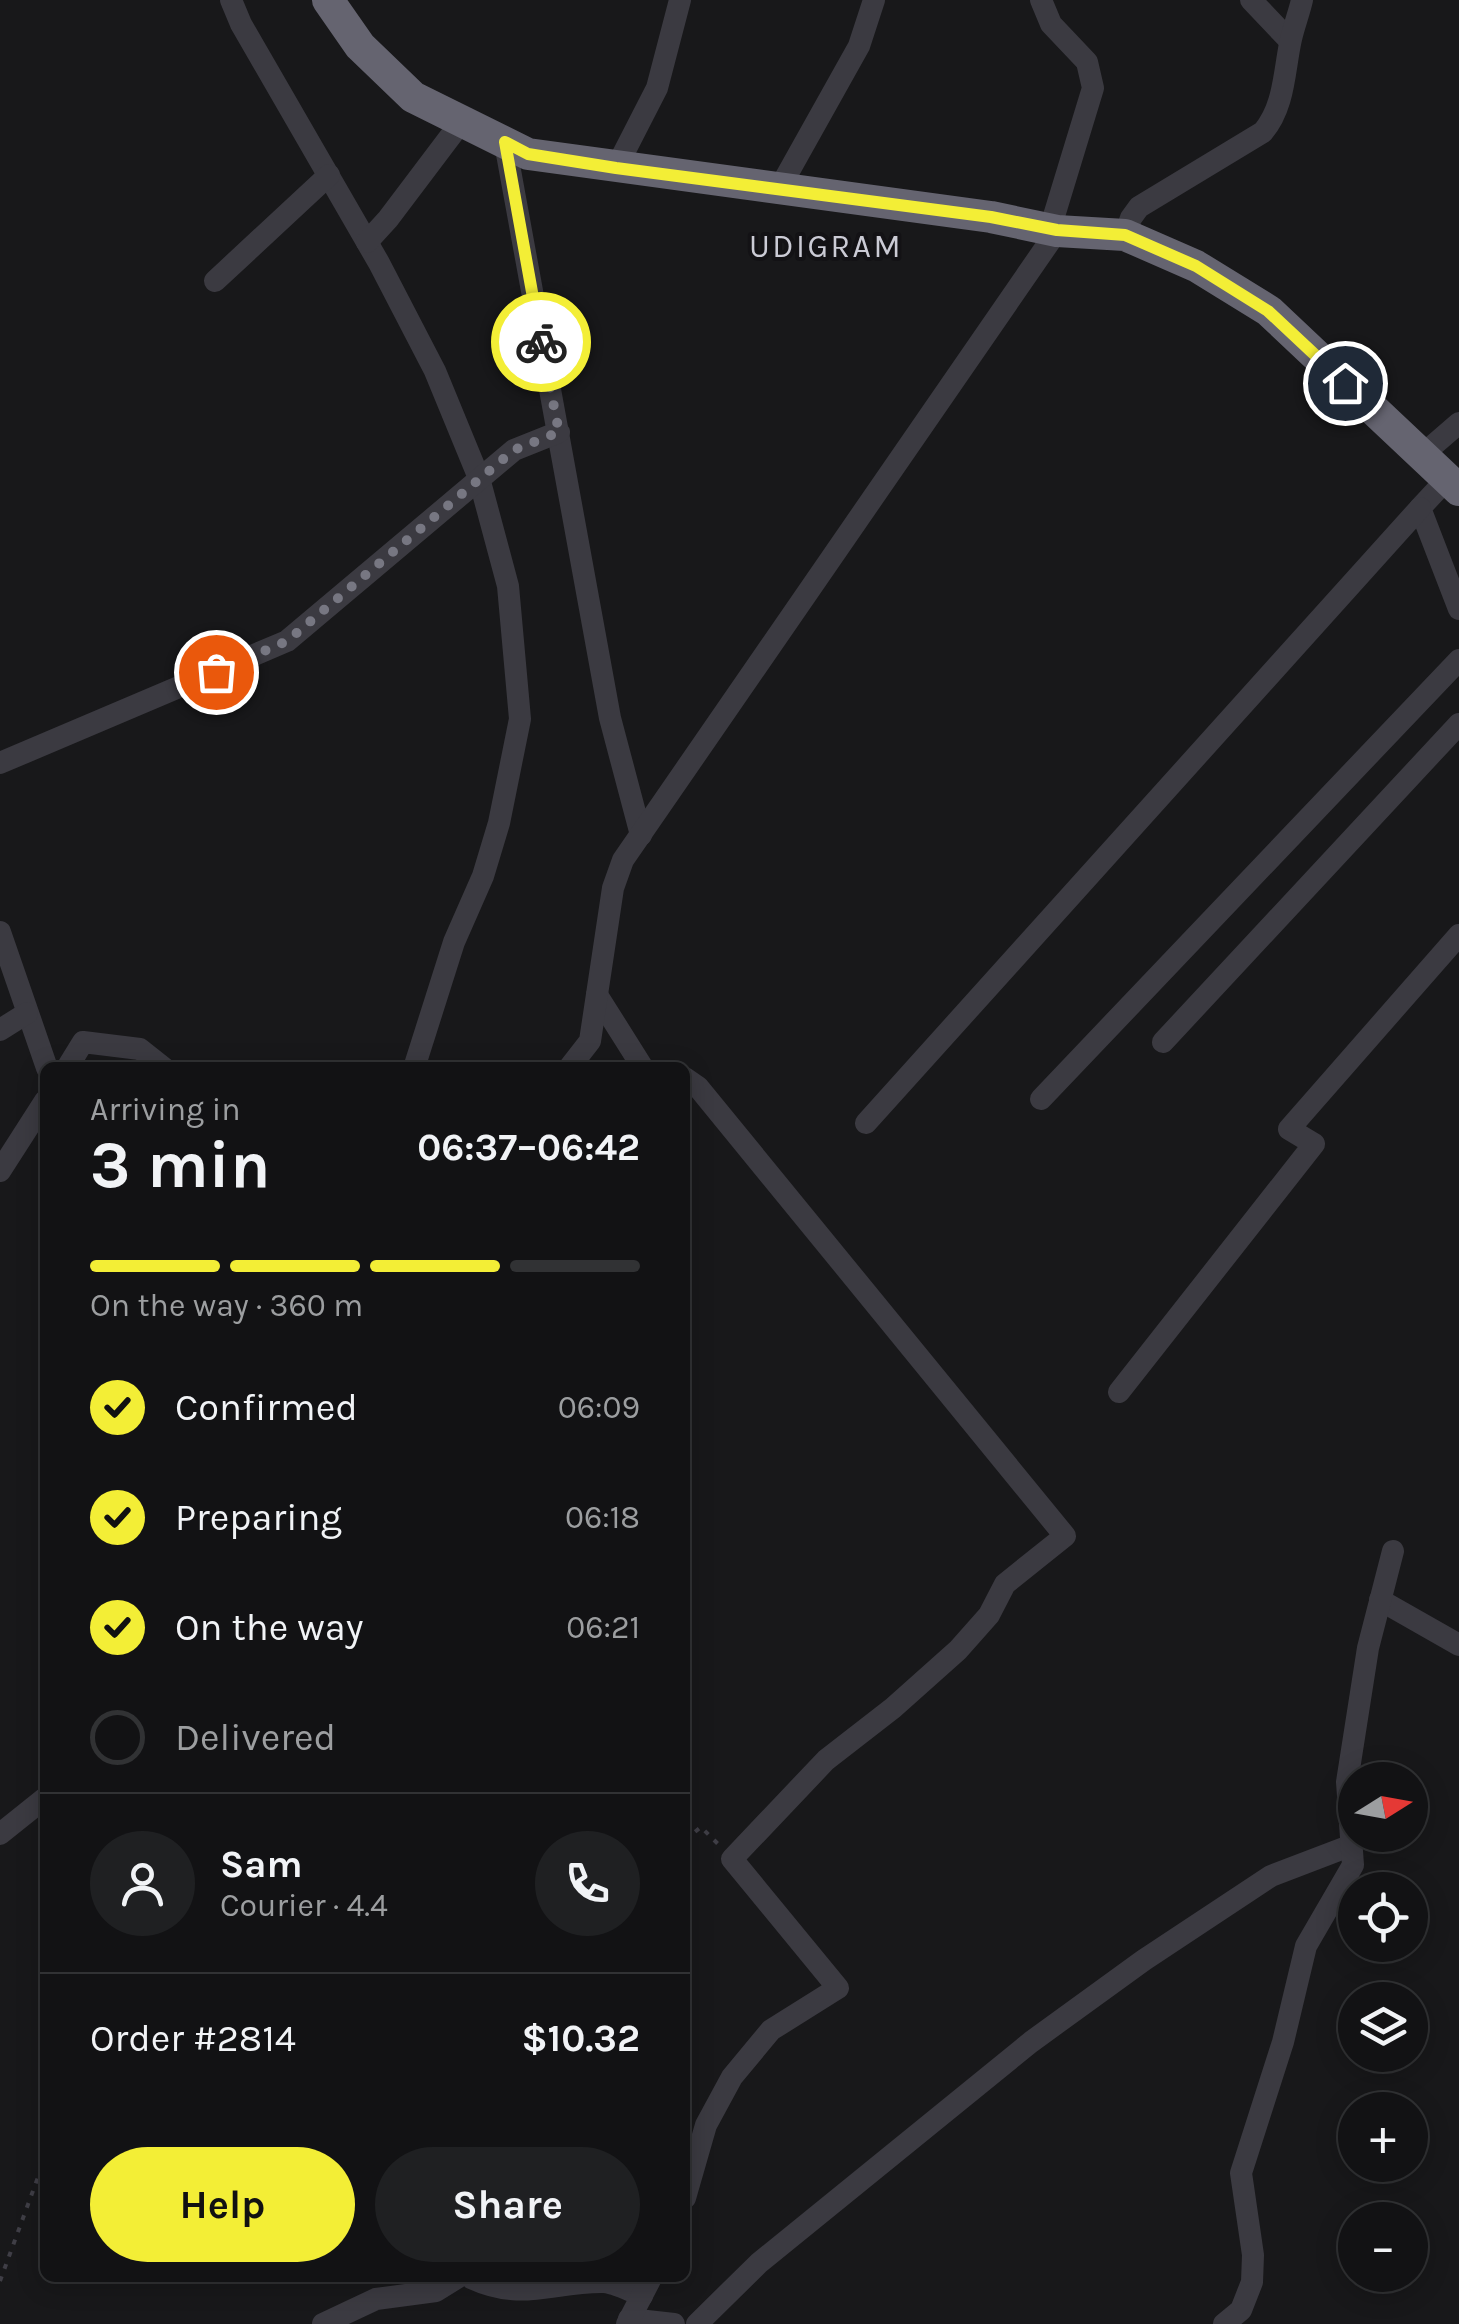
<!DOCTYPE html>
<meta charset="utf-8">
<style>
:root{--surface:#121214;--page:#1f2022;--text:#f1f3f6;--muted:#9c9ea0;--line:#313234;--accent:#f3ee36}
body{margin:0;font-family:Karla,sans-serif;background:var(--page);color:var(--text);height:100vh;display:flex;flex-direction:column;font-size:38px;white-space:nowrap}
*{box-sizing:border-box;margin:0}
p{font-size:32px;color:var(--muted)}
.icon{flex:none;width:55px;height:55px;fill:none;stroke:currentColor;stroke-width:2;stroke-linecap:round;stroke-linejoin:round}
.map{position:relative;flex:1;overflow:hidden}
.sheet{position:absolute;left:40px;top:1062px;width:650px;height:1220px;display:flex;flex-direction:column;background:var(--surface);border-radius:15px;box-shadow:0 5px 25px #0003,0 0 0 2px var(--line)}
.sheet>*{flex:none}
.needle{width:65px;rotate:79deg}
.controls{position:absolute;left:1338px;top:1762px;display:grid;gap:20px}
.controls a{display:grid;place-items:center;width:90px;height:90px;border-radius:50%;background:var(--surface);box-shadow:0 5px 25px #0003,0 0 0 2px var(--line);font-size:50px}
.pin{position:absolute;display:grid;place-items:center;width:85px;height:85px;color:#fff;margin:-42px;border:5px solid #fff;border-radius:50%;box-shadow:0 2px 10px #0007}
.courier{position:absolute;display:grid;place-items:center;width:100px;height:100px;margin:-50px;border:8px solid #f3ee36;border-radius:50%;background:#fff;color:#222;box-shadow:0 2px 12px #0007}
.headline em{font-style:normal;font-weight:700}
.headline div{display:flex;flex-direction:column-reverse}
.headline{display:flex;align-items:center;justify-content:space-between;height:170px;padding:0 50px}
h1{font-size:65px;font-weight:700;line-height:75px}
.bar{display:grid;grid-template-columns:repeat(4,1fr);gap:15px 10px;align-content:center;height:120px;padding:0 50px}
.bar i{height:12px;border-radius:8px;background:var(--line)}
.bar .on{background:var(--accent)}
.bar p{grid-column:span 4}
.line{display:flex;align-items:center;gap:25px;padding:0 50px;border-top:2px solid var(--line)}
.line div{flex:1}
.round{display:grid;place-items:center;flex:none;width:105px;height:105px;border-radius:52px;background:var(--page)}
ol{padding:0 50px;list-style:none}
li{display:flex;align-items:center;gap:30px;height:110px}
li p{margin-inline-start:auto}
li .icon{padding:10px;border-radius:50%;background:var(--accent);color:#111;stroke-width:4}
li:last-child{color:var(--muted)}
li i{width:55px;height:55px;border:5px solid var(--line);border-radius:50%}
.cta{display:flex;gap:20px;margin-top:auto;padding:20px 50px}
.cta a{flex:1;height:115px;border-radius:60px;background:var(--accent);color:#111;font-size:40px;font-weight:700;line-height:115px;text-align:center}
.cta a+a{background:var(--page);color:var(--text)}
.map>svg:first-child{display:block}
</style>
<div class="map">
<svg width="1459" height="2324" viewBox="0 0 1459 2324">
<rect width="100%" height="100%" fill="#18181a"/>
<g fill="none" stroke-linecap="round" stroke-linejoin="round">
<g stroke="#3f3e46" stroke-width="4" stroke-dasharray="5 8" stroke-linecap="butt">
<polyline points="685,1840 701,1827 719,1845"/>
<polyline points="0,2281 45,2158"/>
</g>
<g stroke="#3b3a41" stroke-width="22">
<polyline points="231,0 241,24 379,263 435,371 479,478 508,586 520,719 499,823 483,876 454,942 414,1068"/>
<polyline points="1041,0 1051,24 1087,62 1093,88 1050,229"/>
<polyline points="1251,0 1290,41"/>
<polyline points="505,143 610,718 641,835"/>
<polyline points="616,168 657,88 680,0"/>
<polyline points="779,189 859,46 874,0"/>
<path d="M1125,235L1131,218L1139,207L1263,132C1285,106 1284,70 1291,39C1294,26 1299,13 1302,0"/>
<polyline points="367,242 388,219 462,121"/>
<polyline points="215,281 329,175"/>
<polyline points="1422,455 1459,423"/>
<polyline points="1447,479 1420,508 1459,609"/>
<polyline points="0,763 287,641 514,450 559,432"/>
<polyline points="0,932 47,1068"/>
<polyline points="597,995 643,1068"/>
<polyline points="0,1030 27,1013"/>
<polyline points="1163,1042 1459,724"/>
<polyline points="67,1068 83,1042 140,1049 164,1068"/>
<polyline points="569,1068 590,1041 613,888 623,860 1057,231"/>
<polyline points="685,1078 698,1087 1065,1536 1005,1584 989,1615 958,1650 893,1708 826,1760 732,1859 838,1988 771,2030 732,2077 706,2125 685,2198"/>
<polyline points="1041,1099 1459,660"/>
<polyline points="866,1123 1420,508"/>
<polyline points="0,1171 45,1101"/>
<polyline points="1119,1392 1314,1144 1289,1129 1459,935"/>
<polyline points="1380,1600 1459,1645"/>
<polyline points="0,1834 45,1798"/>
<path d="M471,2278C523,2302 553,2281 604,2282C616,2283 631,2291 642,2296"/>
<polyline points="629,2319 674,2324"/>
<polyline points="323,2324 376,2299 436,2291 457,2278"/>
<polyline points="627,2324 651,2278"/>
<polyline points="697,2324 759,2263 1031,2042 1144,1960 1271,1876 1352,1845"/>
<polyline points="1224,2324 1241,2310 1252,2282 1253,2255 1241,2173 1283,2042 1306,1946 1353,1865 1347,1782 1368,1648 1393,1551"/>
</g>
<polyline stroke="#656470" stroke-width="32" points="328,0 360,46 413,97 528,154 991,217 1057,231 1125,235 1196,266 1269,311 1459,490"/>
</g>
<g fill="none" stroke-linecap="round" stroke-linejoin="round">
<polyline stroke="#777782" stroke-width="10" stroke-dasharray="0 18" points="216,672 287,641 514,450 559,432 541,342"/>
<polyline stroke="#f3ee36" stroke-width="12" points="541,342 505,142 528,154 616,168 991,217 1057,230 1125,235 1196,266 1268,311 1345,383"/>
</g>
<g text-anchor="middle" stroke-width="8" stroke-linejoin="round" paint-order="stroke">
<g font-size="32" letter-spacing="2.5" fill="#cbcbd5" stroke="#131215">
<text x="826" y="257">UDIGRAM</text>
</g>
</g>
</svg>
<div class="controls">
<a><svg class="needle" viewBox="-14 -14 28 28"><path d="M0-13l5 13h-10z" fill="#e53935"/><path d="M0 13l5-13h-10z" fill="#9c9ea0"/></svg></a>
<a><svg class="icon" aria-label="locate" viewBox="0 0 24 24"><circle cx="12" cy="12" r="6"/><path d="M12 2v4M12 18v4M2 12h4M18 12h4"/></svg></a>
<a><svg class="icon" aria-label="layers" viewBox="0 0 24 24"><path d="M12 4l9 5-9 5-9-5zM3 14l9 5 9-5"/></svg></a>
<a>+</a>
<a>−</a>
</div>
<div class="pin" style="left:216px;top:672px;background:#ea580c"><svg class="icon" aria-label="bag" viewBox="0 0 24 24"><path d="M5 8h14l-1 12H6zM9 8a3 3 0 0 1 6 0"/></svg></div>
<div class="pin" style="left:1345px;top:383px;background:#1f2937"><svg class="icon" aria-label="home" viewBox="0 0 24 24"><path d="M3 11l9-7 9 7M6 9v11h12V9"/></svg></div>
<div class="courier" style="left:541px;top:342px"><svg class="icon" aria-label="bike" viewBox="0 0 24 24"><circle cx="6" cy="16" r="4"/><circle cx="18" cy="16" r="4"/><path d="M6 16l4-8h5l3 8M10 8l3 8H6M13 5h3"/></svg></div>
<section class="sheet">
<div class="headline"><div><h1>3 min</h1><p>Arriving in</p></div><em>06:37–06:42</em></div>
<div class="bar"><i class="on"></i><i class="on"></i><i class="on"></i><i></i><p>On the way · 360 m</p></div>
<ol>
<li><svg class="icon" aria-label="check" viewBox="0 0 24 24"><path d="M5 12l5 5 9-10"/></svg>Confirmed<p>06:09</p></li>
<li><svg class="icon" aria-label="check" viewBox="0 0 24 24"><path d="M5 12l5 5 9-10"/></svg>Preparing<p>06:18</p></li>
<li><svg class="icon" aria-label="check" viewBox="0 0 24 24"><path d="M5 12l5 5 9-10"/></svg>On the way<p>06:21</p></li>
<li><i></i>Delivered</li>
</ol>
<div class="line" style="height:180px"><a class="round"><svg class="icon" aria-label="person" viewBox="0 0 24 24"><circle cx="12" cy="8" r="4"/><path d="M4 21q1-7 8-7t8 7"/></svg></a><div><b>Sam</b><p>Courier · 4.4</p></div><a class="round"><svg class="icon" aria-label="phone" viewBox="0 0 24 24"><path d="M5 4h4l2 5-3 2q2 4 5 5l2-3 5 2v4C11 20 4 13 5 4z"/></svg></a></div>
<div class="line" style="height:130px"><div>Order #2814</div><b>$10.32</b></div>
<div class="cta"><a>Help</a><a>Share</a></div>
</section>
</div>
